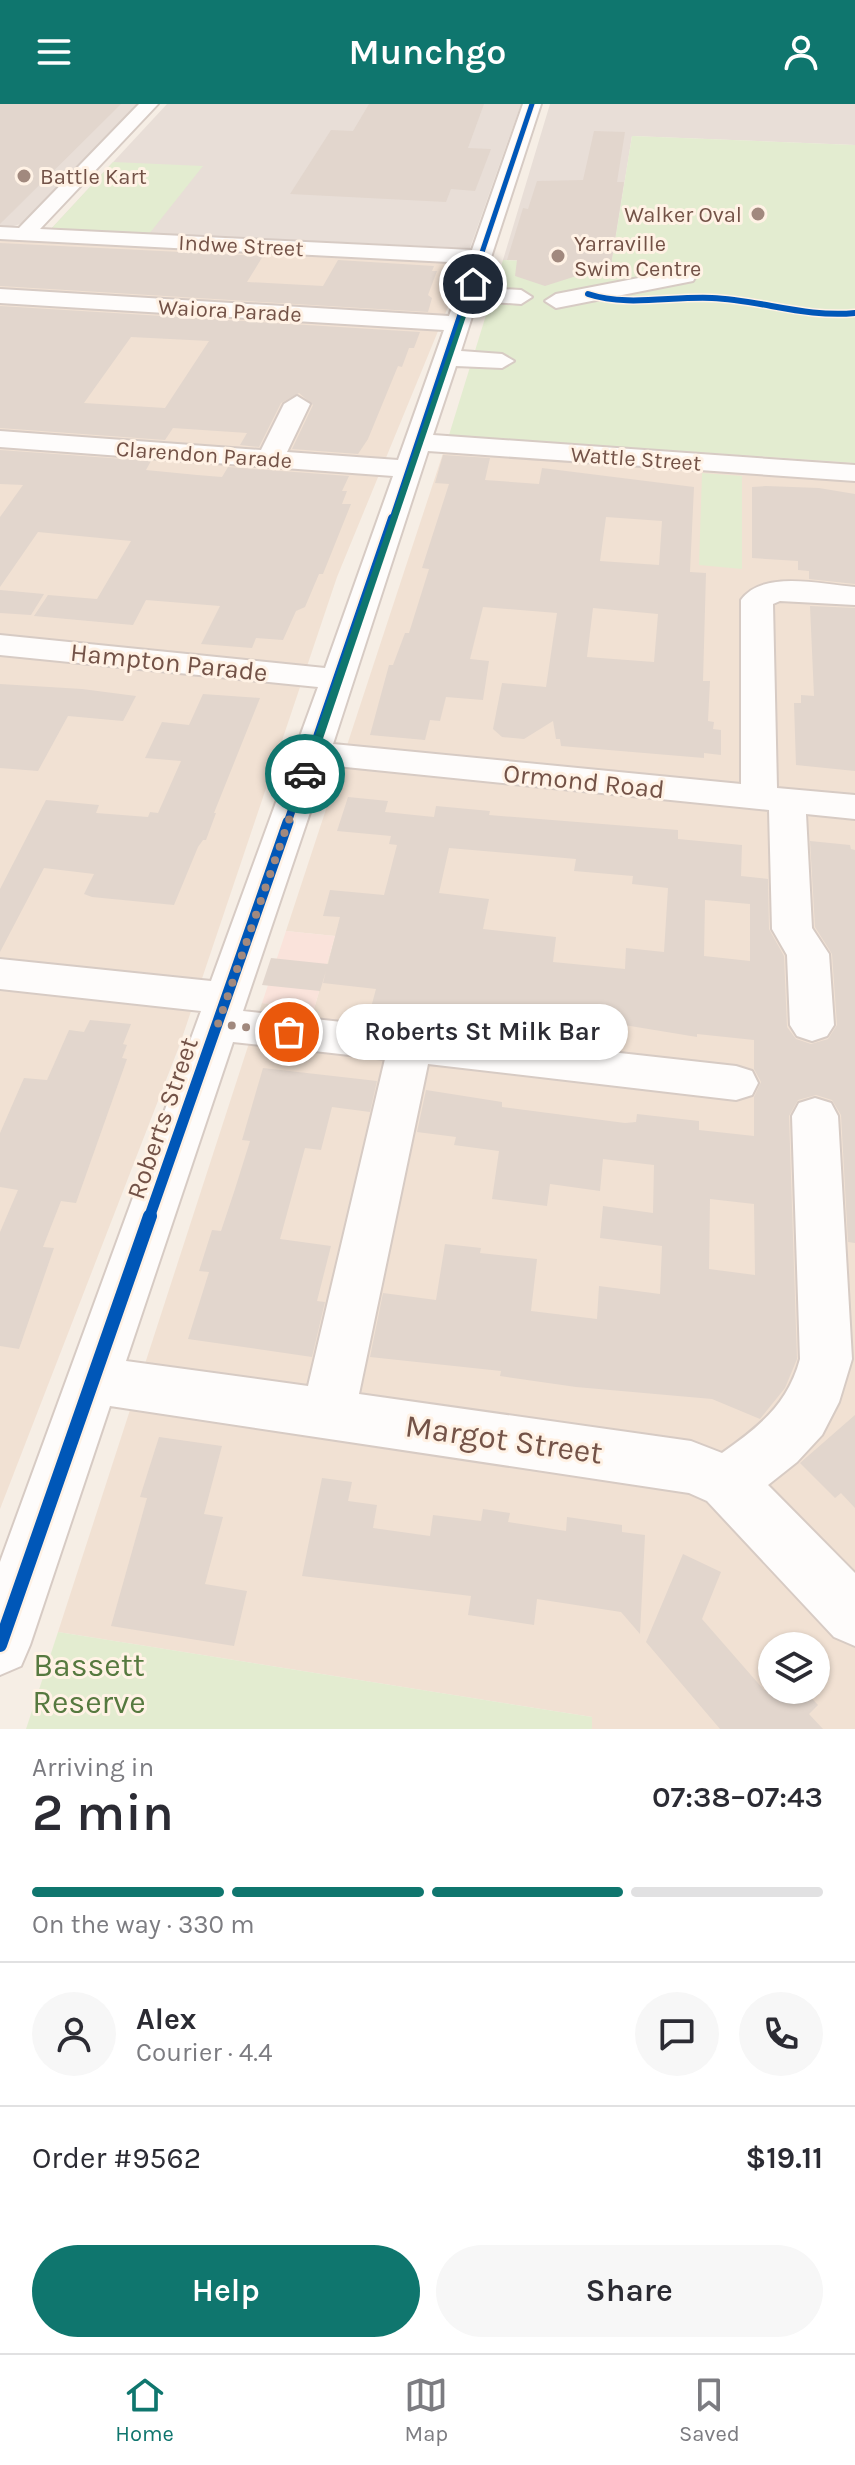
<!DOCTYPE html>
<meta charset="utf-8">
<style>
:root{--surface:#fff;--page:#f7f7f7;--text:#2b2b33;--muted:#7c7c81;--line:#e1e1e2;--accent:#0f766e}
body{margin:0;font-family:Karla,sans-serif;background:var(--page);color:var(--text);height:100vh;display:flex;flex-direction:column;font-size:30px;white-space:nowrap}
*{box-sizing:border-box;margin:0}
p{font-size:26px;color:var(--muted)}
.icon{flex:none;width:44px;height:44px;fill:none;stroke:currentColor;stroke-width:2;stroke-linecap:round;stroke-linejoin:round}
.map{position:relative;height:1625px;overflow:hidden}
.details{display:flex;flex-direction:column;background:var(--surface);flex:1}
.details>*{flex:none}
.fabs{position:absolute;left:758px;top:1528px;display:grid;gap:16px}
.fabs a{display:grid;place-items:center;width:72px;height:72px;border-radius:50%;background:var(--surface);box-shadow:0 2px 6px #0004;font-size:40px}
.pin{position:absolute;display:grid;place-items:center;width:68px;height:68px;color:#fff;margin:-34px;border:4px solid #fff;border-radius:50%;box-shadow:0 2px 8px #0007}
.courier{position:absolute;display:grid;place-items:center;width:80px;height:80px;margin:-40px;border:6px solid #0f766e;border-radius:50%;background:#fff;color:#222;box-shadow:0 2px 10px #0007}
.bubble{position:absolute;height:56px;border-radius:28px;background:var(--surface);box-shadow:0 2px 6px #0004;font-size:26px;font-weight:600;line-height:56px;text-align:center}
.headline em{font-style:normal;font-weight:600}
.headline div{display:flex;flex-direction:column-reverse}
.headline{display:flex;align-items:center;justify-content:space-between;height:136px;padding:0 32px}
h1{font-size:52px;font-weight:600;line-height:60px}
.bar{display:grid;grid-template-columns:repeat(4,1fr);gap:12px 8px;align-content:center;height:96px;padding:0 32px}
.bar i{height:10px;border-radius:6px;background:var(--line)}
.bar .selected{background:var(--accent)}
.bar p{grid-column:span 4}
.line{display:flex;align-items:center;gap:20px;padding:0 32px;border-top:2px solid var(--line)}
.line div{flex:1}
.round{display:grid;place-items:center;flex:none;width:84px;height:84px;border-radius:42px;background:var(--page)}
.cta{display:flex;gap:16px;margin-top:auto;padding:16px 32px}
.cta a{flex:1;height:92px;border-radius:48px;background:var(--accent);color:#fff;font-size:32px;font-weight:600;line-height:92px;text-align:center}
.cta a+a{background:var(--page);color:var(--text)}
header{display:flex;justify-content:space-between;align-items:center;height:104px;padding:0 32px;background:var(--accent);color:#fff;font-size:36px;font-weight:600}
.menu{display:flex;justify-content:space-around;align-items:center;height:112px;border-top:2px solid var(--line);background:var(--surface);font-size:22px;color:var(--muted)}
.menu a{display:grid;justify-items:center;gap:4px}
.menu .selected{color:var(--accent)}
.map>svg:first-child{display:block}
</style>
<header><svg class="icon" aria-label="menu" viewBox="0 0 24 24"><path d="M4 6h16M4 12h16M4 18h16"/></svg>Munchgo<svg class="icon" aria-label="person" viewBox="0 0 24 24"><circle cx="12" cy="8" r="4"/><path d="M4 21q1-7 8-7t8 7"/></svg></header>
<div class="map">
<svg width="855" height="1625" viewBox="0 0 855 1625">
<rect width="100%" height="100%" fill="#f6eee5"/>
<g fill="#f1e1d3" fill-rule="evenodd">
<polygon points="0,135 466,159 337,473 180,940 0,1405"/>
<path d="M449,331L855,359V1625H592V1613L58,1528L262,899L314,905L335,832L286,827ZM772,1542H816V1586H772Z"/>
</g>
<polygon fill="#fae3db" points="286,827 335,832 314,905 262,899"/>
<g fill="#e8ded7">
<polygon points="0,0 138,0 21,120 13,122 0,122"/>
<polygon points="167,0 521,0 470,144 51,125"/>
<polygon points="550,0 855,0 855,41 632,32 611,162 503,156"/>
</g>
<g fill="#e3ecd0">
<polygon points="632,32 855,41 855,359 449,331 503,156 611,161"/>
<polygon points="113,58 203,62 149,130 51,125"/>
<polygon points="702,369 742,372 742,465 699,461"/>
<polygon points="58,1528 592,1613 592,1625 26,1625"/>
</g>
<g fill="#e2d6cd" fill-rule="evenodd">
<polygon points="0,0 121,0 0,120"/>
<polygon points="369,0 484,0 468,44 491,45 475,87 451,85 446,98 290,90 331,26 353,27"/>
<polygon points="594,27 625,28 617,78 624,78 611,161 545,182 515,172 517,156 507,156 523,104 528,105 537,77 583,76"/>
<polygon points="0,139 263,152 247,178 323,182 338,156 434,162 432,167 437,167 428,191 432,194 428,208 0,182"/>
<path d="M0,202L420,228L414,244H409L402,263L398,262L368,335L358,350L292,345L313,301L299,289L281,299L259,343L240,341L247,329L173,324L165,336L0,324ZM131,233L209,237L165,304L84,299Z"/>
<polygon points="0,346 151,357 146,366 197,371 222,373 228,363 349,372 342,387 347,387 342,400 351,400 323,470 319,470 305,503 296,507 283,536 256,534 252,544 201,540 220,502 146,496 133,521 34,512 48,491 97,495 131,437 38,428 0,483 0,413 23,381 0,380"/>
<path d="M443,351L490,354L485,376L539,380L542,364L694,383L690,468L706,469L703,577H710L708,617L714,618L713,625L721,626V651L704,649V654L561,642L560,635H556L553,617L524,635L502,633L493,625L502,579L546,583L557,509L483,503L470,555L489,557L483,596L446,593L440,617L430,616L425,636L370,631L389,561H393L405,529H409L429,465L422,464L449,380L435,379ZM606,413L662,417L659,461L600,457ZM593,504L658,510L654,558L587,553Z"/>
<polygon points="766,382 819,384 855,390 855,480 809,475 809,467 798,466 798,457 752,454 752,383"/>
<polygon points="0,486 44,490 31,511 0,509"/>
<polygon points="810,502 855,504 855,667 796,661 794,599 801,599 801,591 814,592"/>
<polygon points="0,580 82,585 136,592 123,617 68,612 38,667 0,664"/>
<polygon points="203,590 260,594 214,709 216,709 206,736 203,736 198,743 174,801 92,793 84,790 94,770 44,764 0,848 0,785 46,696 99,701 96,709 148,713 150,708 158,709 181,657 145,654 162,618 189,621"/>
<path d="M348,693L388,697L385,708L434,713L436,702L490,707L489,711L678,726V735L742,741L741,772L768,775L769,825L784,852L787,923L796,935L811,940L828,935L837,921L832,850L815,823L810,737L850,741L851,745L855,746V1139L848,1138L841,1011L832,996L816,991L798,996L789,1012L797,1255L785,1284L760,1315L712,1295L576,1283L500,1272L501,1267L370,1253L383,1189L436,1196L445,1140L481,1144L480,1149L537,1155L531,1207L597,1215L599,1182L660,1190L662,1142L600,1134L603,1102L653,1109L654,1061L603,1055L600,1087L550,1080L547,1102L492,1095L499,1047L454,1041L456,1033L417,1028L426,986L502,998V1003L625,1019L636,1018L637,1010L699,1017V1026L754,1032V993L761,978L754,965V936L697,930V933L612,919V925L571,920L556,916V911L476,902L475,911L372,900L376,885L323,879L326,867L320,887L262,881L271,854L328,860L340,813L323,812L330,786L384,791L397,741L389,740L391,732L337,727ZM449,744L576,755L574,767L633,772L632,780L668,784L664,848L626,844L625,865L553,858L556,833L483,825L489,795L439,789ZM705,796L750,800V857L704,852ZM710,1095L754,1100L755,1171L709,1165Z"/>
<polygon points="90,916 131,920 123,940 127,941 122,954 127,955 76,1099 61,1097 43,1143 54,1144 19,1245 0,1242 0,1128 18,1086 0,1083 0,1029 24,974 47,976 69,926 84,928"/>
<polygon points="263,964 377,977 370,1008 332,1003 321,1046 305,1044 280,1135 331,1142 317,1197 325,1198 312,1253 188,1235 209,1168 199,1167 212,1126 221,1127 235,1085 250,1037 242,1036"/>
<polygon points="855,1311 855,1404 841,1389 835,1394 800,1359"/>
<polygon points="159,1333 222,1342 204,1410 223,1413 205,1480 247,1487 234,1542 111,1522 147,1394 140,1393"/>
<polygon points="322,1374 352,1378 348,1397 377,1401 373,1424 430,1432 433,1411 481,1417 483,1405 510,1409 508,1418 566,1427 567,1413 622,1421 622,1428 645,1431 640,1530 621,1508 537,1495 534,1521 468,1511 471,1492 302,1472"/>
<polygon points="683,1450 721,1468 702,1515 764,1586 804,1586 818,1601 809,1610 823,1625 720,1625 646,1538"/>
</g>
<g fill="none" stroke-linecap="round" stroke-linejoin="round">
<defs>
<g id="minor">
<path d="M139,0H158L40,125L472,146L523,0H541L481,184L521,186L532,193L521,200L477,197L461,247L502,250L514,257L502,264L456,262L433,331L855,361V377L428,347L333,640L741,680V496C763,465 823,481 855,483V501L780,497L773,500L777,684L855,691V715L806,710L812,824L829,850L834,921L827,932L812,937L797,932L790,921L787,851L772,825L769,706L326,661L243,907L736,962L752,967L758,979L752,991L736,996L428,960L359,1290L691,1337L722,1349C759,1323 788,1300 800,1255L792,1012L799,999L815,994L831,999L838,1012L852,1255L839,1298L822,1331L797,1358L768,1381L855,1469V1542L834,1533L707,1397L689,1389L110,1302L30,1541L21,1562L0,1571V1458L201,907L0,885V855L211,877L318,583L0,551V531L325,564L393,372L0,343V327L261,346L284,300L297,292L310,300L287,348L398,356L444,226L0,199V185L449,212L468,159L0,135V123L19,124ZM233,938L385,955L308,1282L126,1257Z"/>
<polygon points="685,165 693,167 696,172 693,177 556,204 545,197 556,190"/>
</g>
</defs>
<use href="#minor" stroke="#d7cbc4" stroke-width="4"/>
<use href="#minor" fill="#fefcfb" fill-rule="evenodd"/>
<defs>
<polyline id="cycleway-far4" points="471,181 532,0"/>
<g id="cycleway-far3">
<path d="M588,190C627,203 671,192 712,194C761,196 806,214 855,209"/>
<polyline points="392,416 471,179"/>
</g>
<polyline id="cycleway-far2" points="287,720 392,414"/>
<polyline id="cycleway-far1" points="149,1114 288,718"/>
<polyline id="cycleway" points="0,1541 150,1112"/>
</defs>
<use href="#cycleway-far4" stroke="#fff2e5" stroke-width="7"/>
<use href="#cycleway-far3" stroke="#fff2e5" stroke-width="9"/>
<use href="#cycleway-far2" stroke="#fff2e5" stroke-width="12"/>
<use href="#cycleway-far1" stroke="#fff2e5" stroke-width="16"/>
<use href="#cycleway" stroke="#fff2e5" stroke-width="19"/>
<use href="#cycleway-far4" stroke="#0057b8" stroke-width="5"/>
<use href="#cycleway-far3" stroke="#0057b8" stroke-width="6"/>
<use href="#cycleway-far2" stroke="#0057b8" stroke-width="8"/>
<use href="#cycleway-far1" stroke="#0057b8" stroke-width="11"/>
<use href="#cycleway" stroke="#0057b8" stroke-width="14"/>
</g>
<polygon fill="#0f766e" points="473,178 477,180 311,670 301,672"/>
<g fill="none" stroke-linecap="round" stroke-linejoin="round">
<polyline stroke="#a1897e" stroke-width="8" stroke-dasharray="0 14.4" points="289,928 218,920 305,670"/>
</g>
<g fill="#a1897e" stroke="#fff2e5" stroke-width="3">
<circle cx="24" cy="72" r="8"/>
<circle cx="758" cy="110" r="8"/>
<circle cx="558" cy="152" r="8"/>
</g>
<g text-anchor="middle" stroke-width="6" stroke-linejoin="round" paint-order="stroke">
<g font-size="22" fill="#735247" stroke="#fff2e5" text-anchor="start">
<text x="40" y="80">Battle Kart</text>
<text x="742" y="118" text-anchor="end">Walker Oval</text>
<text x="574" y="147">Yarraville<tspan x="574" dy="25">Swim Centre</tspan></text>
</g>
<g font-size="22" fill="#735247" stroke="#fff2e5">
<text transform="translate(241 141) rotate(3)" y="8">Indwe Street</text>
<text transform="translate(230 206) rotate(3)" y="8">Waiora Parade</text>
<text transform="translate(204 350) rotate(4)" y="8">Clarendon Parade</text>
<text transform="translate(636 354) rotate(4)" y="8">Wattle Street</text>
</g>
<g font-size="26" fill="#735247" stroke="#fff2e5">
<text transform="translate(169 558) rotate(6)" y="9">Hampton Parade</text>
<text transform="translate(584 677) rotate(6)" y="9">Ormond Road</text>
<text transform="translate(162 1014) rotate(-71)" y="9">Roberts Street</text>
</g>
<g font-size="32" fill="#735247" stroke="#fff2e5">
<text transform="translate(504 1335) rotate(8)" y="11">Margot Street</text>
</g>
<g font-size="32" fill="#56793f" stroke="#fff2e5">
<text x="89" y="1572">Bassett<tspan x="89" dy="37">Reserve</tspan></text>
</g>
</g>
</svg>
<div class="fabs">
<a><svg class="icon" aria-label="layers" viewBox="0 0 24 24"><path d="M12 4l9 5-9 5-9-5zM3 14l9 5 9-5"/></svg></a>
</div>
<div class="pin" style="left:289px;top:928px;background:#ea580c"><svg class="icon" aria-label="bag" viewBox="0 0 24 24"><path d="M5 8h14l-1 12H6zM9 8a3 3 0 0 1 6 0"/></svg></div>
<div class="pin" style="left:473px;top:180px;background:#1f2937"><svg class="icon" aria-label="home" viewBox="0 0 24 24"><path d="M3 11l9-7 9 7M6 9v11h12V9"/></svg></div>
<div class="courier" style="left:305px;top:670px"><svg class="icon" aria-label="car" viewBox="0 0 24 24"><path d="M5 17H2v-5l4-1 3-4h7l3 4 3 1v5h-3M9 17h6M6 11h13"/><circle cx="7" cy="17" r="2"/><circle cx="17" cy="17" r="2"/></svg></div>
<div class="bubble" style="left:336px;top:900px;width:292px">Roberts St Milk Bar</div>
</div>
<section class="details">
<div class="headline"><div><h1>2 min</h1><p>Arriving in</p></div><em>07:38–07:43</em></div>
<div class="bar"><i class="selected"></i><i class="selected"></i><i class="selected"></i><i></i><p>On the way · 330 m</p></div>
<div class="line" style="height:144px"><a class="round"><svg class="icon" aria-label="person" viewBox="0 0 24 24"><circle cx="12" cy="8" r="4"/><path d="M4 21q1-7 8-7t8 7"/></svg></a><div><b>Alex</b><p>Courier · 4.4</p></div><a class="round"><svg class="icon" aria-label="chat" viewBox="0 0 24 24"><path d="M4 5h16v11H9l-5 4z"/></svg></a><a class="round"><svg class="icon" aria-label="phone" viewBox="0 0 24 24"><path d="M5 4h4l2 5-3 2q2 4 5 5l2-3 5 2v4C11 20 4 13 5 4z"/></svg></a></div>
<div class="line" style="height:104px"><div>Order #9562</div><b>$19.11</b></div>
<div class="cta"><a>Help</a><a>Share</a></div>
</section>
<nav class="menu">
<a class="selected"><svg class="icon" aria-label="home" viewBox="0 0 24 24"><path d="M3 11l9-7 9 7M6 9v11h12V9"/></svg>Home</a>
<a><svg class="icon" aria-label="map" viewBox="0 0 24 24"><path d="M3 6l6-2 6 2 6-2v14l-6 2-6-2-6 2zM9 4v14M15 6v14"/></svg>Map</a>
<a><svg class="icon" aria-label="saved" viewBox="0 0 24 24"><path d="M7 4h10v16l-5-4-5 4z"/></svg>Saved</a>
</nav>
